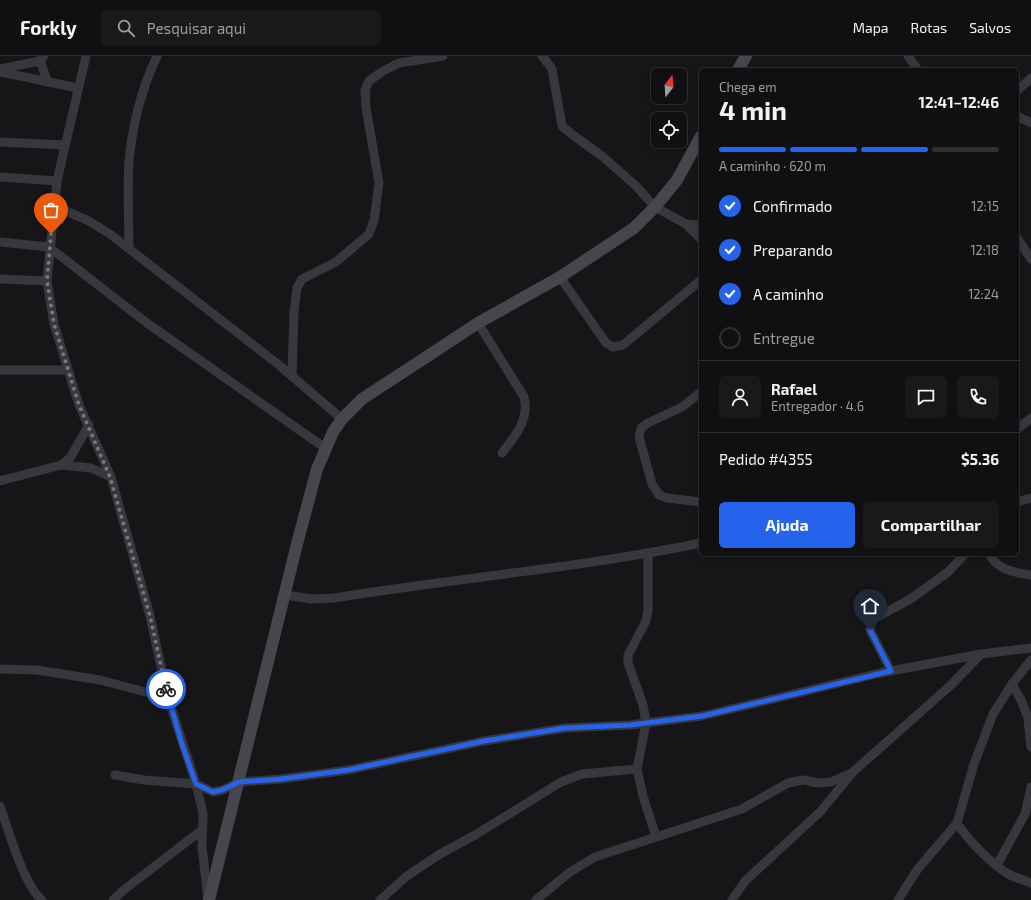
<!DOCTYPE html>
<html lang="pt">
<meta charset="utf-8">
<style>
:root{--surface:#101012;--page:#19191b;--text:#f1f3f6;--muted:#9c9d9f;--line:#303032;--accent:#2563eb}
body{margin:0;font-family:"Exo 2",sans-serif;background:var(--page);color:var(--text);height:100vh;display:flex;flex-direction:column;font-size:15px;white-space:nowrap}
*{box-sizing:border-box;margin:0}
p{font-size:13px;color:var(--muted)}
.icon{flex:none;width:22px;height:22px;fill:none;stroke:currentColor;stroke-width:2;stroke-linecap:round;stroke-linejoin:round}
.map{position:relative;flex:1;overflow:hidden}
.panel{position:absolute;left:699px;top:12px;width:320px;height:488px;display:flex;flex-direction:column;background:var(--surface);border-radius:6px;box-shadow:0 2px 6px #0003,0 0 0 1px var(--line)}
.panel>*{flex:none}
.needle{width:26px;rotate:17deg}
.tools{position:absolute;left:651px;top:12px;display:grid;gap:8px}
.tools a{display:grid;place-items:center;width:36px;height:36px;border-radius:6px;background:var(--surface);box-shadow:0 2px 6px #0003,0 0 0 1px var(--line);font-size:20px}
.pin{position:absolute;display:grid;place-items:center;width:34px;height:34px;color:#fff;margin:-41px -17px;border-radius:50% 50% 50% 0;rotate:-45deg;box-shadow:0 0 4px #0007}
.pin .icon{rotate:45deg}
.courier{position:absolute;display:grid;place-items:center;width:40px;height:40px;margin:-20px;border:3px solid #2563eb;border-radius:50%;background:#fff;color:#222;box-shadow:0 1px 5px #0007}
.head em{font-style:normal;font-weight:700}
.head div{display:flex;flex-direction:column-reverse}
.head{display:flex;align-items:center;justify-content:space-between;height:68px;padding:0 20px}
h1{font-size:26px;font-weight:700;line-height:30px}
.bar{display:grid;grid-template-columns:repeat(4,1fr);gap:6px 4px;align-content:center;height:48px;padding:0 20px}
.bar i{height:5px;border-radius:3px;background:var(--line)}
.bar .active{background:var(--accent)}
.bar p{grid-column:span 4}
.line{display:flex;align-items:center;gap:10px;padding:0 20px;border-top:1px solid var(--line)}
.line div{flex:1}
.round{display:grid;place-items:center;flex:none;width:42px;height:42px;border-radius:6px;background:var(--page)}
ol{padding:0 20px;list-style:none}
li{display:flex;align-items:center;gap:12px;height:44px}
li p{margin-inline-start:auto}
li .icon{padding:4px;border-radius:50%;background:var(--accent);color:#fff;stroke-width:4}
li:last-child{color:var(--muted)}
li i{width:22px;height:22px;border:2px solid var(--line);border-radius:50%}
.action{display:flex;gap:8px;margin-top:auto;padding:8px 20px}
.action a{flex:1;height:46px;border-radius:6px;background:var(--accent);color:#fff;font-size:16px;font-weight:700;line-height:46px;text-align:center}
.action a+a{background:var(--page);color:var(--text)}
header{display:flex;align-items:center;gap:24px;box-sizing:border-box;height:56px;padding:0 20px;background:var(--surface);border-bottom:1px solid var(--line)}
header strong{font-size:19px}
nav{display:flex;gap:22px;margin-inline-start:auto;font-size:14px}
.search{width:280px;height:36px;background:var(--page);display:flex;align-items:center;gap:10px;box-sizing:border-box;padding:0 14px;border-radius:6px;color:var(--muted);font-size:15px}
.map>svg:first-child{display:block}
</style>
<header>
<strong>Forkly</strong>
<div class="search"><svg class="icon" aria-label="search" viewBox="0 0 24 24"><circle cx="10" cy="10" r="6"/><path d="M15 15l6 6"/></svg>Pesquisar aqui</div>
<nav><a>Mapa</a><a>Rotas</a><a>Salvos</a></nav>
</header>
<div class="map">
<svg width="1031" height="844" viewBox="0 0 1031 844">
<rect width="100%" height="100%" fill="#161618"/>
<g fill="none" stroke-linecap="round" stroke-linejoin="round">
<g stroke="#37383d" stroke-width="9">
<polyline points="86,0 57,125 47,225 54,268 79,349 111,421 150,560 168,642 196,728 203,757 202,791 208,843"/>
<polyline points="542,0 552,13 562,70 570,77 602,100 636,130 655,151 686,168 701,169"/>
<polyline points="908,0 918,14"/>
<polyline points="40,5 48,26"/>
<polyline points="0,13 40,5 44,0"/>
<polyline points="0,16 78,32"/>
<polyline points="1017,35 1031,22"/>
<polyline points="1017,60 1031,67"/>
<polyline points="0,86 65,89"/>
<polyline points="0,121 57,125"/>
<polyline points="54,150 87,164 110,178 279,309 342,363"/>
<polyline points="686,168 701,183"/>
<polyline points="1017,182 1031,203"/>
<polyline points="0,186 49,191 147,267 325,392"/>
<path d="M129,193C129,164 127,135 129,106C132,71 142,32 157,0"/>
<polyline points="560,221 606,287 613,291 623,289 701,224"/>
<polyline points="0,223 47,225"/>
<path d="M478,267L524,341C530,363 515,380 502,397"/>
<polyline points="0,314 67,314"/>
<polyline points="292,320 294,255 297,232 302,223 336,206 369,178 374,164 379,127 366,52 365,34 369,25 383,15 399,7 443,0"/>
<polyline points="701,336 682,351 648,367 641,372 639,381 652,428 659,439 667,442 701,446"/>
<polyline points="1017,373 1031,362"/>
<polyline points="61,409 70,402 89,369"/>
<polyline points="0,425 61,409 91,412 111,421"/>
<polyline points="1017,446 1031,442"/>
<polyline points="648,498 648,556 645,567 628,599 628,607 643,649 646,667 637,713 643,740 656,781"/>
<path d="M989,498C999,515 1013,516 1031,519"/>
<path d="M286,539L312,543L334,542C456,522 580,512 701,487"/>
<polyline points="0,613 37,614 100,624 168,642"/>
<polyline points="891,615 870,574 872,564 912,542 948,516 965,498"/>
<polyline points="1012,628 1021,644 1031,669"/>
<polyline points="1028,663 1031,691"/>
<polyline points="115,719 144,724 196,728 213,736 223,734 239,726 281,723 348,714 484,685 565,672 630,669 702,660 880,617 981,598 1031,592"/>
<path d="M0,750C9,775 23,828 42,844"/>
<path d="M957,767C969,785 991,808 1010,819C1017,822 1024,824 1031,827"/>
<polyline points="997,809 1025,758 1031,731"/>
<polyline points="113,844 125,833 202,774"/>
<polyline points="380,844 407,820 440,798 475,779 561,726 582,718 637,713"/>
<polyline points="536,844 570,816 595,801 742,753 788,727 803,724 818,727 831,726 851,717"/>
<polyline points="732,844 745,825 820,756 854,715 951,629 981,598"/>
<polyline points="898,844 917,814 957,767 974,708 993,658 1012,628 1031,604"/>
</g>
<g stroke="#45474d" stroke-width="12">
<polyline points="738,14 746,0"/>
<polyline points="209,844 297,488 317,413 333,376 342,363 362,343 408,313 478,267 560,221 634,172 655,151 677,124 701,80"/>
</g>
</g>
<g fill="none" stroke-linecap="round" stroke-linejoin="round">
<polyline stroke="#757880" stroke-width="4" stroke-dasharray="0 7.2" points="51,178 47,225 54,268 79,349 110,421 150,560 166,633"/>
<polyline stroke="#2563eb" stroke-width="5" points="166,633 182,688 196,728 213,736 222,734 239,726 281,723 348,714 484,685 565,672 630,669 702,660 891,615 870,574"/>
</g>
</svg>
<div class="tools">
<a><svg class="needle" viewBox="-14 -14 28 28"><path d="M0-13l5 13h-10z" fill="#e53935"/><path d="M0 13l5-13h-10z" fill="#9c9d9f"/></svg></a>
<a><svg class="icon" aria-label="locate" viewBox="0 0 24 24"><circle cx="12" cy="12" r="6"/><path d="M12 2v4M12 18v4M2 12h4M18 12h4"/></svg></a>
</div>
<div class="pin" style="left:51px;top:178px;background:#ea580c"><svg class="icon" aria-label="bag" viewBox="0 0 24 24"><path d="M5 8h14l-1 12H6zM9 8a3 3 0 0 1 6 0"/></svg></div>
<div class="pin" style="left:870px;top:574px;background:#1f2937"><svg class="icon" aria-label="home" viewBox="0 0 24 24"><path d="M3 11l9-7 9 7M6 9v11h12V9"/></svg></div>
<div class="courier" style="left:166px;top:633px"><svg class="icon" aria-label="bike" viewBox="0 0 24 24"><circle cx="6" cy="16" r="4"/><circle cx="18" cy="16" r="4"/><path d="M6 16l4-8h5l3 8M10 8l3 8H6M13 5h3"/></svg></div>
<section class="panel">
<div class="head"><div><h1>4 min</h1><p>Chega em</p></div><em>12:41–12:46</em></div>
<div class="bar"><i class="active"></i><i class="active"></i><i class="active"></i><i></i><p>A caminho · 620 m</p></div>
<ol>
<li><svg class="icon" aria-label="check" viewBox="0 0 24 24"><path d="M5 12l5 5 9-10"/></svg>Confirmado<p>12:15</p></li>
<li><svg class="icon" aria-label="check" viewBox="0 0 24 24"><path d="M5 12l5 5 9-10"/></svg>Preparando<p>12:18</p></li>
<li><svg class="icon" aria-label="check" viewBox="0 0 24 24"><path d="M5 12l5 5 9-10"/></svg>A caminho<p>12:24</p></li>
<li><i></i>Entregue</li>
</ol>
<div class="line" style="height:72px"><a class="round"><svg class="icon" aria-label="person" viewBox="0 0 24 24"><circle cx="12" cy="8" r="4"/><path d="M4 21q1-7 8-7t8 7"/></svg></a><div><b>Rafael</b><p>Entregador · 4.6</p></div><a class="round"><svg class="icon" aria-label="chat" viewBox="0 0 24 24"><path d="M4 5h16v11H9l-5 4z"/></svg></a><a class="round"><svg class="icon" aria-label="phone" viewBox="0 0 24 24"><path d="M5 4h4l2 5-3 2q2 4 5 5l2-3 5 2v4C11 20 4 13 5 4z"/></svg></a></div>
<div class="line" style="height:52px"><div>Pedido #4355</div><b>$5.36</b></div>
<div class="action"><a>Ajuda</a><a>Compartilhar</a></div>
</section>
</div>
